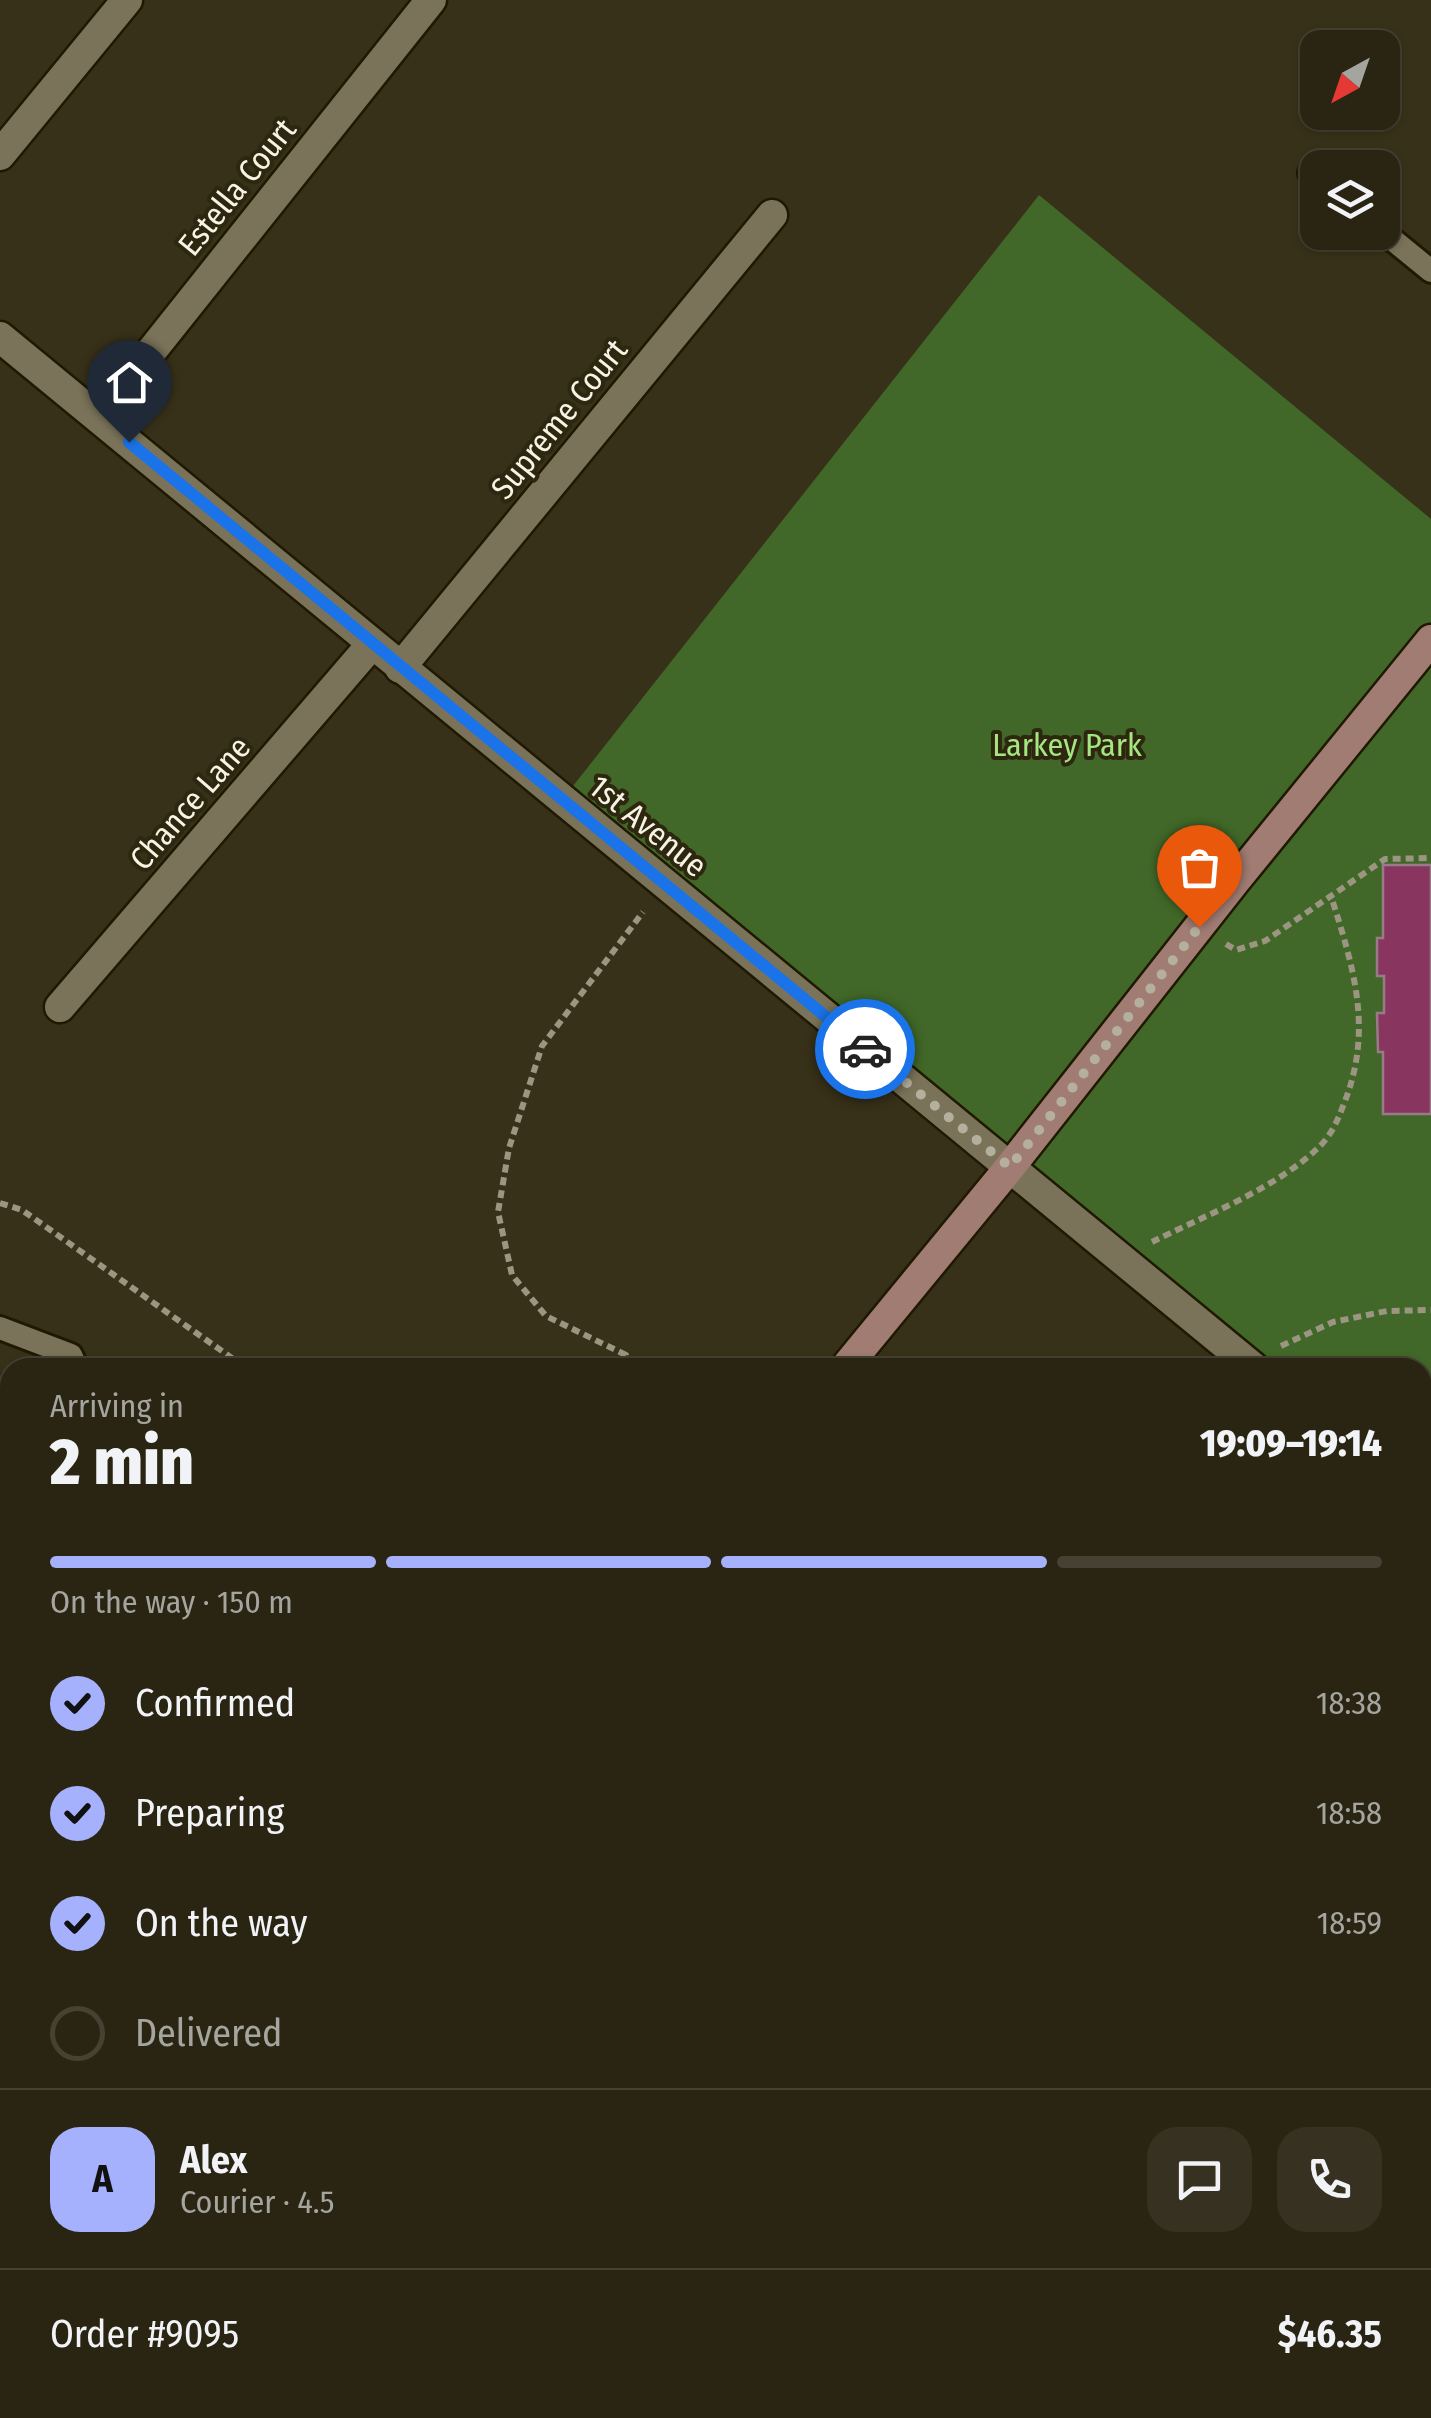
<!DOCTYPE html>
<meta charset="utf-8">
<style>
:root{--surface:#2a2513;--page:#363121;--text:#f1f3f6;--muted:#a5a5a0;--line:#464233;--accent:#a5b1fc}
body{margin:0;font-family:"Fira Sans Condensed",sans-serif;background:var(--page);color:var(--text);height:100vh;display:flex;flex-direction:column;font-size:38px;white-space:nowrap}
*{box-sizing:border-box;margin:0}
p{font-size:32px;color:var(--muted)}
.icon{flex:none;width:55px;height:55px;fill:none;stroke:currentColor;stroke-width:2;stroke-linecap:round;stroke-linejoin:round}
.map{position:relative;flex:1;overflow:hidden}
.panel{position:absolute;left:0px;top:1358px;width:1432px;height:1062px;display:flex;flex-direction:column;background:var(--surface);border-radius:30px 30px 0 0;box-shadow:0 2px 8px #0004,0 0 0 2px var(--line)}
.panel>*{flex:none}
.needle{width:65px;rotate:220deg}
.buttons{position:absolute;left:1300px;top:30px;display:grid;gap:20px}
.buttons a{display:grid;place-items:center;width:100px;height:100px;border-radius:20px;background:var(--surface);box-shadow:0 2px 8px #0004,0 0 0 2px var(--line);font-size:50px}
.pin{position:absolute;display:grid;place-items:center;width:85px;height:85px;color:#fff;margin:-102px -42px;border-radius:50% 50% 50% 0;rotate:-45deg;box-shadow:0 0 10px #0007}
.pin .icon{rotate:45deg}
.courier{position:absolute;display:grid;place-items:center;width:100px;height:100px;margin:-50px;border:8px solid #1a73e8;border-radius:50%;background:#fff;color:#222;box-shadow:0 2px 12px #0007}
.overview em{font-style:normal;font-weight:800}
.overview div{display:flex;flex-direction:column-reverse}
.overview{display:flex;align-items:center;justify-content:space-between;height:170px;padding:0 50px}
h1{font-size:65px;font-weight:800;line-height:75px}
.bar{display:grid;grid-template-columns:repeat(4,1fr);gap:15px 10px;align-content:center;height:120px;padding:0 50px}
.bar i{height:12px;border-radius:8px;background:var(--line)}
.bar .selected{background:var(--accent)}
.bar p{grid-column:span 4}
.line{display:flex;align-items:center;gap:25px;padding:0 50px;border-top:2px solid var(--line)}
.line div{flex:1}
.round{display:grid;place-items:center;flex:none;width:105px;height:105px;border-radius:30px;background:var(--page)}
ol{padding:0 50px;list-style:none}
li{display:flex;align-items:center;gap:30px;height:110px}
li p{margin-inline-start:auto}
li .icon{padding:10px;border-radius:50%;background:var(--accent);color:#111;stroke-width:4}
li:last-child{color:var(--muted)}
li i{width:55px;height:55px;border:5px solid var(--line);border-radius:50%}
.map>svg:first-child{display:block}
</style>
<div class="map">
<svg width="1431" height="2418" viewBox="0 0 1431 2418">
<rect width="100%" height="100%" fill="#383119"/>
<polygon fill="#416828" points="1039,195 1431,519 1431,1514 1423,1507 1422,1368 1254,1367 562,800"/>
<polygon fill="#88365f" stroke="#987b87" stroke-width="2.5" points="1383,865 1431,865 1431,1114 1383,1114 1383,1052 1378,1052 1377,1013 1384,1013 1384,976 1377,976 1377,938 1383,938"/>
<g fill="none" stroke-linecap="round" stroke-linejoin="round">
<defs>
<g id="lane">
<polyline points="1310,173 1318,179"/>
<polyline points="1382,231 1431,271"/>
<polyline points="0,1328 71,1355 77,1368"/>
<polyline points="0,1588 10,1584"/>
<polyline points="1422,2040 1431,2029"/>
<polyline points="1422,2053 1431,2061"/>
<polyline points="1422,2203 1431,2211"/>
</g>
<g id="street">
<polyline points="0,155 127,0"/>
<polyline points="0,337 1254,1368"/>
<polyline points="99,417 431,0"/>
<polyline points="400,668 772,215"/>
<polyline points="60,1007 372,644"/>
<polyline points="1422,1507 1431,1514"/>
<polyline points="336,2418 343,2410"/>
<polyline points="959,2418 966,2410"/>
</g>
<g id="secondary">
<polyline points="845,1368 1010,1167 1235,881 1431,640"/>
<polyline points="0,2245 10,2233"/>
<polyline points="0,2331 10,2339"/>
<polyline points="0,2395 10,2404"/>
<polyline points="95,2410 105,2418"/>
</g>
</defs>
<use href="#lane" stroke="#201902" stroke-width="28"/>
<use href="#street" stroke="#201902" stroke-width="35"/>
<use href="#secondary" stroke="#201902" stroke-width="35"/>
<g stroke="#9b9582" stroke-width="6" stroke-dasharray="8 5" stroke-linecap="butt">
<polyline points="1226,944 1236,950 1265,941 1385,859 1431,858"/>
<polyline points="0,1203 22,1210 246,1368"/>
<path d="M1152,1242C1204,1216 1279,1187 1320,1146C1331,1135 1338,1120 1343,1106C1374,1031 1354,969 1331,896"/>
<polyline points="1281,1346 1333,1322 1387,1311 1431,1310"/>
<polyline points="625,1368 626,1355 546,1316 512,1275 498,1212 509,1148 542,1046 643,912"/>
</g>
<use href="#lane" stroke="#7a7359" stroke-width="22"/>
<use href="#street" stroke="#7a7359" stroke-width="30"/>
<use href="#secondary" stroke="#a07c73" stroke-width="30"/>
</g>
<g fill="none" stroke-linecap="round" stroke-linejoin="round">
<polyline stroke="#b5b09e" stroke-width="10" stroke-dasharray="0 18" points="865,1049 1010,1167 1199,927"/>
<polyline stroke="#1a73e8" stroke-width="12" points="129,442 865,1049"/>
</g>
<g text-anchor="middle" stroke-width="8" stroke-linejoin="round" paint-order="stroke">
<g font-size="32" fill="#f8f4e5" stroke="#2e270f">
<text transform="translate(237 187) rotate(-51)" y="11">Estella Court</text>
<text transform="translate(559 419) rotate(-51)" y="11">Supreme Court</text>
<text transform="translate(190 803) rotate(-49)" y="11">Chance Lane</text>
<text transform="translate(648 826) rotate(39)" y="11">1st Avenue</text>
</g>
<g font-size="32" fill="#a4e67f" stroke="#2e270f">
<text x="1067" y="756">Larkey Park</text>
</g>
</g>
</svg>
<div class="buttons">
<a><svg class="needle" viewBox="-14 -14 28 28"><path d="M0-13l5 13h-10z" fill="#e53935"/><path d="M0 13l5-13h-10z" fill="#a5a5a0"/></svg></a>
<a><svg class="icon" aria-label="layers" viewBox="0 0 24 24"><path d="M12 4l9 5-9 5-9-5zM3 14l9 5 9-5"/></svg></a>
</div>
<div class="pin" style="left:1199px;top:927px;background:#ea580c"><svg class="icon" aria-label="bag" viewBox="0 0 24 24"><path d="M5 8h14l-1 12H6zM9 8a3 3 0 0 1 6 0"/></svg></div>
<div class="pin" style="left:129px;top:442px;background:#1f2937"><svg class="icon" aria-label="home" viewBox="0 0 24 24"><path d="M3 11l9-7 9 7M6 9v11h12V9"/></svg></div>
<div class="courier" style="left:865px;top:1049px"><svg class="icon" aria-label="car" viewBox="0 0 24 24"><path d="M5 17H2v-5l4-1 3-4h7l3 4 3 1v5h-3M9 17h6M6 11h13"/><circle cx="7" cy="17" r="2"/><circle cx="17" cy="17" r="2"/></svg></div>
<section class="panel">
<div class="overview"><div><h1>2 min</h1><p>Arriving in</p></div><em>19:09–19:14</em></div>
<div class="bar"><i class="selected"></i><i class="selected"></i><i class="selected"></i><i></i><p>On the way · 150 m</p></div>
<ol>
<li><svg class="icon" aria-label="check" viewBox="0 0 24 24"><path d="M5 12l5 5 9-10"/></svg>Confirmed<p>18:38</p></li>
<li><svg class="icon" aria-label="check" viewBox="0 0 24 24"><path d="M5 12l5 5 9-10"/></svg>Preparing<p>18:58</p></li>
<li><svg class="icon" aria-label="check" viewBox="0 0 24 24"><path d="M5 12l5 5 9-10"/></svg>On the way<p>18:59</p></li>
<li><i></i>Delivered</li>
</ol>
<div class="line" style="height:180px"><b class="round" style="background:var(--accent);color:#111">A</b><div><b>Alex</b><p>Courier · 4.5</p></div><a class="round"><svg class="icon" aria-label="chat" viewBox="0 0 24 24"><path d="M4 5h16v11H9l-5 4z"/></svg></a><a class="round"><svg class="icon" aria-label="phone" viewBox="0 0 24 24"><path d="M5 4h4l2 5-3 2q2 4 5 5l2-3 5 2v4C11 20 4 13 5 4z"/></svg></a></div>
<div class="line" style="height:130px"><div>Order #9095</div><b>$46.35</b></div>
</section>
</div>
